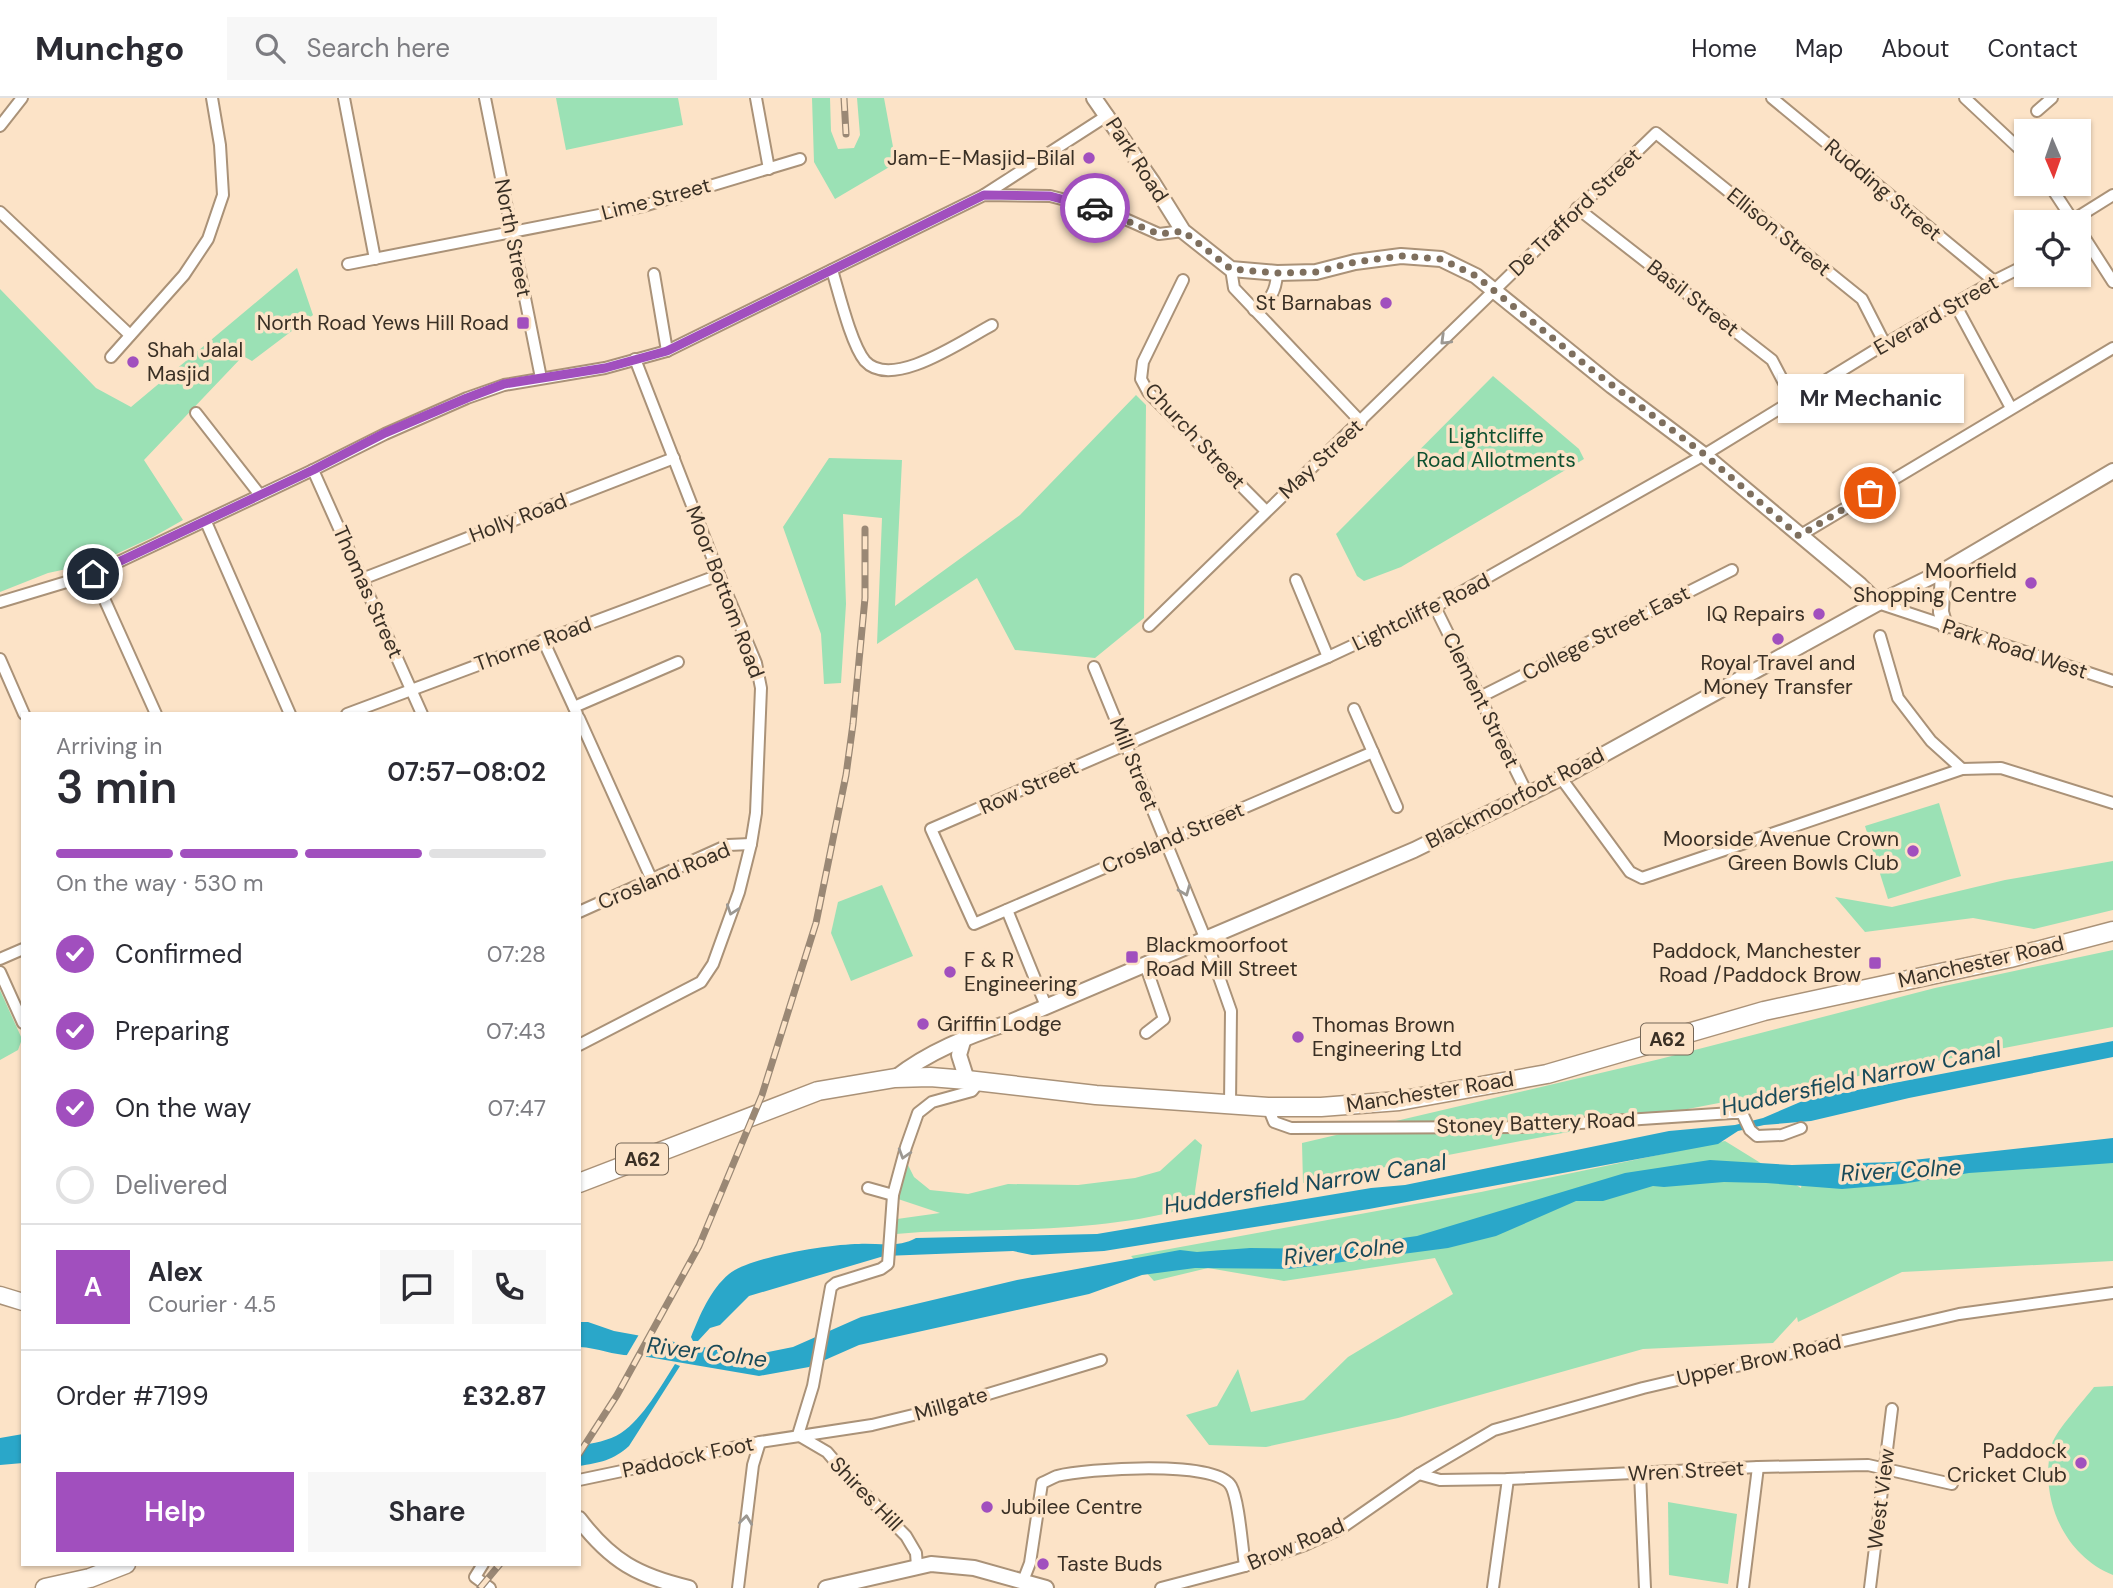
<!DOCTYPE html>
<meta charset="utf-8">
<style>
:root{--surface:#fff;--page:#f7f7f7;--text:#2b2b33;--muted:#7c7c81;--line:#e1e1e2;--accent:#a14fbe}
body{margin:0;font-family:"DM Sans",sans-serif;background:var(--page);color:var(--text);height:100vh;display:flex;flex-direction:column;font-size:26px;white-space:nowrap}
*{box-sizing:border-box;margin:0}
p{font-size:23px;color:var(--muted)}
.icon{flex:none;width:38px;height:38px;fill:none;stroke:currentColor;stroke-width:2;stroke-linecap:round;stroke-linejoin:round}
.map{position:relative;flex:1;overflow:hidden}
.details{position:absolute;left:21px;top:614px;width:560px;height:854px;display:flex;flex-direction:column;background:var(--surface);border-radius:0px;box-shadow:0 2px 5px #0004}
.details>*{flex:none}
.needle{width:46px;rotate:178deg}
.fabs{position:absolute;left:2014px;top:21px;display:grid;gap:14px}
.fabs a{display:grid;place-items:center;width:77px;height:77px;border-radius:0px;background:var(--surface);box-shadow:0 2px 5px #0004;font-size:35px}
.pin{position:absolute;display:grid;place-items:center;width:60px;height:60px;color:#fff;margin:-30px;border:4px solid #fff;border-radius:50%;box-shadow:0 2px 7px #0007}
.courier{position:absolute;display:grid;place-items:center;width:70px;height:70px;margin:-35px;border:5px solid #a14fbe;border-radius:50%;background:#fff;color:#222;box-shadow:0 2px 9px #0007}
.bubble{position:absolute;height:49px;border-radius:0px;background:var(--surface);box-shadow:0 2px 5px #0004;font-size:23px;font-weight:600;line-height:49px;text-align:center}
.head em{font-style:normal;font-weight:600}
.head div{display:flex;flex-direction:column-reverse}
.head{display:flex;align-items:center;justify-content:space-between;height:119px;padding:0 35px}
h1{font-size:46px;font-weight:600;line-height:52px}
.bar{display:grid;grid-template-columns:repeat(4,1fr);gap:10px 7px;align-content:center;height:84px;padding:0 35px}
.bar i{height:9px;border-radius:5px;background:var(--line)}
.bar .on{background:var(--accent)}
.bar p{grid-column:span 4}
.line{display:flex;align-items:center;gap:18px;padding:0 35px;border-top:2px solid var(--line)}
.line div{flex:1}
.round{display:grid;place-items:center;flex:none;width:74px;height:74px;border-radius:0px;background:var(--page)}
ol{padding:0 35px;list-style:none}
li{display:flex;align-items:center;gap:21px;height:77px}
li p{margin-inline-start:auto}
li .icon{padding:7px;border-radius:50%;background:var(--accent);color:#fff;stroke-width:4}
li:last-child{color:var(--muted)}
li i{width:38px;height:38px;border:4px solid var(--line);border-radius:50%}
.button{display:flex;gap:14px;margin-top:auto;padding:14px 35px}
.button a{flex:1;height:80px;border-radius:0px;background:var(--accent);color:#fff;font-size:28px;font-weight:600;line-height:80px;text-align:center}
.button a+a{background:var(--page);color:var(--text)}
header{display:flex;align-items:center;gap:42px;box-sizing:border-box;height:98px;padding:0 35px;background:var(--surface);border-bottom:2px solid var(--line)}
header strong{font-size:33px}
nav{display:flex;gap:38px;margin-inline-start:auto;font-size:24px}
.search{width:490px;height:63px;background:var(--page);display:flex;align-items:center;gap:18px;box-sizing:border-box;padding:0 24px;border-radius:0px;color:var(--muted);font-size:26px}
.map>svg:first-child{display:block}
</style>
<header>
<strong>Munchgo</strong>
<div class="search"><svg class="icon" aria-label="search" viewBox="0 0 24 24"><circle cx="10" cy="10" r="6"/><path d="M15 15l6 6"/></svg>Search here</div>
<nav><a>Home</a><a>Map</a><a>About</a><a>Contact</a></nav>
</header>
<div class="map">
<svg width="2113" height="1490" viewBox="0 0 2113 1490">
<rect width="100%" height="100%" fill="#fce3c7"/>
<g fill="#9be1b5">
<polygon points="556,0 678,0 683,27 566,52"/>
<polygon points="812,0 830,0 831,33 838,51 854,50 860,37 857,0 884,0 896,65 835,101 814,64"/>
<polygon points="297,170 313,217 252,263 243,258 144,362 183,422 153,439 99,464 48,475 0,494 0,191 96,290 131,309"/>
<polygon points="1493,278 1579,351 1584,361 1401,469 1364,483 1357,478 1336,436"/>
<polygon points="1136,297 1146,307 1144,520 1095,560 1015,552 977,480 877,546 882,420 843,416 846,506 841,585 824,586 821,536 783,429 829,360 902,362 895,508 1020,417"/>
<polygon points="1939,705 1961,778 1888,801 1865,728"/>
<polygon points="2113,763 2113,812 2034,831 1973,820 1865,834 1835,799 1892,809 2005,782"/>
<polygon points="882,787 913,858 851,883 831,835 838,804"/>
<polygon points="2113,852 2113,929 1303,1085 1302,1045 1660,961 1935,890"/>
<polygon points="0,892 22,941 18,952 0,962"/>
<path d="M1195,1041L1202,1047L1195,1093L1196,1108C1106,1134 1013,1131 921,1134L896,1136L897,1121L940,1115L898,1101L908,1067L914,1079L930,1092L968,1096L1008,1086L1078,1087L1135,1080L1160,1073Z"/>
<polygon points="1725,1043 1801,1090 1802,1084 2113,1057 2113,1163 1902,1174 1798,1224 1797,1219 1773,1245 1643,1251 1398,1320 1266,1349 1209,1347 1186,1317 1217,1308 1238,1271 1251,1314 1304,1302 1348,1259 1453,1196 1435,1160 1284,1183 1208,1170 1154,1183 1131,1158 1481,1094"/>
<path d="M2113,1288V1477C2063,1457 2038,1398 2052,1346C2055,1334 2084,1302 2094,1289Z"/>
<polygon points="1668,1404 1737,1416 1728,1486 1669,1477"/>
</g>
<g fill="#2aa7c9">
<path d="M2113,943V959L1909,1000L1811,1023L1764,1027L1738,1033L1718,1046L1369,1111L1185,1140L1104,1153L1032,1157L1013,1153L884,1158L749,1198L720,1227L710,1230L698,1243H693L691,1239C700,1217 710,1192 729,1176C749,1159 831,1146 859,1146C878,1145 899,1150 916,1140L1097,1136L1371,1090L1405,1087L1669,1033L1735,1027L1763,1020L1805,1002Z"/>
<path d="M2113,1040V1065L1969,1075L1902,1086L1842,1091L1766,1085L1724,1084L1664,1089L1653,1088L1603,1103H1576L1496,1138L1448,1150L1289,1171L1195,1170L1142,1177L1089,1196L859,1247L809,1269L759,1278L636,1257C616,1259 601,1250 579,1249V1224H588L614,1233L702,1249L758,1256L793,1249L861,1219L1017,1182L1180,1152L1197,1154L1250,1150L1325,1151L1417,1138L1625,1075L1710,1062L1792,1067L1895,1064Z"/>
<path d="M675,1266L680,1268L629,1348C614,1362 599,1365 579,1368V1348C593,1345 609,1343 621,1335C643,1320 661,1288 675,1266Z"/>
<polygon points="23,1336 23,1365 0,1367 0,1340"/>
</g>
<polygon fill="#fce3c7" points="641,1233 659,1237 644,1262 624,1262"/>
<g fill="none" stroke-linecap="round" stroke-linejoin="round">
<defs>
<g id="minor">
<polyline points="344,0 375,161"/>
<polyline points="485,0 541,280"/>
<polyline points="756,0 769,71"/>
<polyline points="1772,0 1994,183"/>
<polyline points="1965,0 2026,57"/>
<polyline points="2037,13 2052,0"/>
<polyline points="0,28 22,0"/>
<polyline points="2049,86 2074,124"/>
<polyline points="984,97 1108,17"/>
<polyline points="1577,110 1772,262 1793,302"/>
<polyline points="0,114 130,237"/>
<polyline points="2073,122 2113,97"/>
<polyline points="2079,131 2113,184"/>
<polyline points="348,166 640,109 800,61"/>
<polyline points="1231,171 1234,190 1361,324"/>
<path d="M832,172C839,195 851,246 865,263C892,293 965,241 992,227"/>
<polyline points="654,176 667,253"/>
<polyline points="1183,182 1143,264 1141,281 1148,294 1266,413"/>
<polyline points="1955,206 2011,310"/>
<path d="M1254,212C1271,202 1276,194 1277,175"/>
<polyline points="111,259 184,177 208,141 223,97 220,47 212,0"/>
<polyline points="196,315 260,397"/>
<polyline points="313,372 422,616"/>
<polyline points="206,424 290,616"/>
<polyline points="1799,438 2113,250"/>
<polyline points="93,476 156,616"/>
<polyline points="362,481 674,360"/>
<polyline points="1296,482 1328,559"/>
<polyline points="0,504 93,476 313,372 385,336 467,300 504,287 605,270 667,253 984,97 1050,98 1105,112 1159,136 1183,133"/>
<polyline points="1878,505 2113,583"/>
<polyline points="1435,509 1527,695"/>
<polyline points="1149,528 1656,35 1862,201 1885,246"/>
<polyline points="1880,538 1898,600 1931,643 1962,671"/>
<polyline points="543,542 577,616"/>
<polyline points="0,561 24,616"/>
<polyline points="1094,569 1206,842 1231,913 1230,1006"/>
<polyline points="1480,599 1732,472"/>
<polyline points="574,609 678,564"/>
<polyline points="1354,611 1397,709"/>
<polyline points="347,616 719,477"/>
<polyline points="579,620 651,780"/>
<polyline points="1373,654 974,826 931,731 1328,559 1435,509 1704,357 1885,246 1994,183 2026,167"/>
<polyline points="1561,680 1630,774 1642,780 1962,671 2001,670 2113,705"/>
<polyline points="1007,812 1046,908"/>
<polyline points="579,814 728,747 751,746"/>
<polyline points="0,861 23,851"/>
<polyline points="1145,866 1164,921 1146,935"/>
<polyline points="0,874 23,925"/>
<polyline points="579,947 701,884 713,866 739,794 751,746 756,715 761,590 756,565 719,477 635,261"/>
<polyline points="1268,1009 1274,1024 1291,1030 1519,1029 1732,1015 1742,1015 1750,1032 1757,1038 1782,1037 1801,1030"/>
<polyline points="868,1090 893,1097"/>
<polyline points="798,1337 813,1288 831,1189 836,1185 881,1171 888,1166 893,1097 906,1049 918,1015 932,1004 972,993 980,983"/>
<polyline points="798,1337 827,1354 851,1382 906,1438 916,1455 917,1468"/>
<polyline points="1640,1375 1645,1490"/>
<polyline points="1419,1376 1440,1382 1508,1381 1758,1369 1868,1367 1952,1386"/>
<polyline points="579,1382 760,1344 872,1327 942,1310 1101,1262"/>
<polyline points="483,1466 475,1479 490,1490"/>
<path d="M1023,1483L1030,1465L1042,1385C1047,1383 1052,1380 1057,1378C1085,1371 1216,1361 1231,1388C1239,1402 1242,1449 1245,1468"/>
<polyline points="738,1490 753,1367 760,1344"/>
<polyline points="1161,1490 1245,1468 1305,1447 1340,1431 1419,1376 1494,1332 1643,1290 1959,1216 2113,1195"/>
<polyline points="1493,1490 1508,1381"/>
<polyline points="1743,1490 1758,1369"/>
<polyline points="1870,1490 1892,1311"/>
</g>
<g id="tertiary">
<polyline points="1094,0 1153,85 1183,133 1231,171 1277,175 1316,174 1355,164 1401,158 1441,161 1476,178 1612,288 1704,357 1860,487 1878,505"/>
<polyline points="1943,473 1941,514 1945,528"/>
<polyline points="964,940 959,957 967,982"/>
<path d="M895,980C928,954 968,938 1008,925L1414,752L1561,680L1878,505L1943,473L2113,373"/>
<path d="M579,1421C611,1463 638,1478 689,1490"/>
<polyline points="826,1490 931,1466 974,1470 1046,1490"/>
</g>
<polyline id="secondary" points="0,1197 23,1204"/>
<g id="primary">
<polyline points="579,1085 818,993 895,980 930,979 967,982 1096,997 1268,1009 1321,1009 1399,1003 1547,976 1764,913 2010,860 2113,833"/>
<polyline points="45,1490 90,1480 126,1466"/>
</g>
</defs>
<use href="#minor" stroke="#aa9278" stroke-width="14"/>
<use href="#tertiary" stroke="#aa9278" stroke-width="18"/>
<use href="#secondary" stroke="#aa9278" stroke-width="19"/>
<use href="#primary" stroke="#aa9278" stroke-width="21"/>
<use href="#minor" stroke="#fff" stroke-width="10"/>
<use href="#tertiary" stroke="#fff" stroke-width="14"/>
<use href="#secondary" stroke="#fff" stroke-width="16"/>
<use href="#primary" stroke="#fff" stroke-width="18"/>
<defs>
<g id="rail">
<polyline points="844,0 846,36"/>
<polyline points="579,1356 617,1297 699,1148 762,997 816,825 846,677 853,626 865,500 865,431"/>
<polyline points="480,1490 500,1466"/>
</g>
</defs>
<use href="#rail" stroke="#9a8875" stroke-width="7"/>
<use href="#rail" stroke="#fce3c7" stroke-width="4.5" stroke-dasharray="13" stroke-linecap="butt"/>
</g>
<defs><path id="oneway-chevron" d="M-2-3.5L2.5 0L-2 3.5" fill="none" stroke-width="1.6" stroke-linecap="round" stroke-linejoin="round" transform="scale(1.75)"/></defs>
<g stroke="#9c9892">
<use href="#oneway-chevron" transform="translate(1445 242) rotate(136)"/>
<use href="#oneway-chevron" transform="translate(1185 793) rotate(68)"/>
<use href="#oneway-chevron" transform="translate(732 812) rotate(109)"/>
<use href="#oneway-chevron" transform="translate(904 1056) rotate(107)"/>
<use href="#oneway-chevron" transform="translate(746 1422) rotate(-83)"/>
</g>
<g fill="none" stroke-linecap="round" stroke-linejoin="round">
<polyline stroke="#7e6f5e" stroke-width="7" stroke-dasharray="0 12.6" points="1095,110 1159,136 1183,133 1231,171 1277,175 1316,174 1355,164 1401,158 1441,161 1476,178 1592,272 1704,356 1799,438 1870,395"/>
<polyline stroke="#a14fbe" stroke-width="9" points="93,476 313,372 385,335 467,300 504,286 605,270 667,253 984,97 1050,98 1095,110"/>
</g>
<g fill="#a14fbe" stroke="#fce3c7" stroke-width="2.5">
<circle cx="1089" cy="60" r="7"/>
<circle cx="1386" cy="205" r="7"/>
<rect x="516" y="218" width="14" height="14" rx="3.5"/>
<circle cx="133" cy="264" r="7"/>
<circle cx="2031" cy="485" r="7"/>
<circle cx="1819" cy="516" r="7"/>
<circle cx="1778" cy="541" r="7"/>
<circle cx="1913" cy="753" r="7"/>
<rect x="1125" y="852" width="14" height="14" rx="3.5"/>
<rect x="1868" y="858" width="14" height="14" rx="3.5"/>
<circle cx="950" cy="874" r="7"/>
<circle cx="923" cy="926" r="7"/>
<circle cx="1298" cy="939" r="7"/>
<circle cx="2081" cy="1365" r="7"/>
<circle cx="987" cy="1409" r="7"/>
<circle cx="1043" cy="1466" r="7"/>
</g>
<g text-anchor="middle" stroke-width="7" stroke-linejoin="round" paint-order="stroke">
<g fill="#fce3c7" stroke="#746656" stroke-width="2">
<rect x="1641" y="925.5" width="52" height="31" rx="5"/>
<rect x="616" y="1045.5" width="52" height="31" rx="5"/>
</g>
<g font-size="19" font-weight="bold" fill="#3a3025">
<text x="1667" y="948">A62</text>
<text x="642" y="1068">A62</text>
</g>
<g font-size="21" fill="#3a3025" stroke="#fce3c7" text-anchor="end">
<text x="1075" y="67">Jam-E-Masjid-Bilal</text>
<text x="1372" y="212">St Barnabas</text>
<text x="509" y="232">North Road Yews Hill Road</text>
<text x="147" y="259" text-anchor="start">Shah Jalal<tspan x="147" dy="24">Masjid</tspan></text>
<text x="2017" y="480">Moorfield<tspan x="2017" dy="24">Shopping Centre</tspan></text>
<text x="1805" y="523">IQ Repairs</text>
<text x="1778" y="572" text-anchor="middle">Royal Travel and<tspan x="1778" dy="24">Money Transfer</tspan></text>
<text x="1899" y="748">Moorside Avenue Crown<tspan x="1899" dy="24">Green Bowls Club</tspan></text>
<text x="1146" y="854" text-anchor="start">Blackmoorfoot<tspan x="1146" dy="24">Road Mill Street</tspan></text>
<text x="1861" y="860">Paddock, Manchester<tspan x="1861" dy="24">Road /Paddock Brow</tspan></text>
<text x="964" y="869" text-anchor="start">F &amp; R<tspan x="964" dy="24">Engineering</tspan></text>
<text x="937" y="933" text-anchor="start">Griffin Lodge</text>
<text x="1312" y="934" text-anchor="start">Thomas Brown<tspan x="1312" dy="24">Engineering Ltd</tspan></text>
<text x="2067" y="1360">Paddock<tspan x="2067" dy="24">Cricket Club</tspan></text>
<text x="1001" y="1416" text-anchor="start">Jubilee Centre</text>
<text x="1057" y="1473" text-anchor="start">Taste Buds</text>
</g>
<g font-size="21" fill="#3a3025" stroke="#fce3c7">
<text transform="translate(1137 62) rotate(57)" y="7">Park Road</text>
<text transform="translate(1883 92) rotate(40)" y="7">Rudding Street</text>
<text transform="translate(656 101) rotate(-15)" y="7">Lime Street</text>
<text transform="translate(1575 114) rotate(-44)" y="7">De Trafford Street</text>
<text transform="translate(1779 134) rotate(39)" y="7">Ellison Street</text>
<text transform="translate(513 140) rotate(79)" y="7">North Street</text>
<text transform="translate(1693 200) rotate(38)" y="7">Basil Street</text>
<text transform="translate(1936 217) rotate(-30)" y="7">Everard Street</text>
<text transform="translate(1195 338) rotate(47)" y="7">Church Street</text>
<text transform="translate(1321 361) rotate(-43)" y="7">May Street</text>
<text transform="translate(518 420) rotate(-21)" y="7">Holly Road</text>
<text transform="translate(368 494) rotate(66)" y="7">Thomas Street</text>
<text transform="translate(725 494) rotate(69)" y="7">Moor Bottom Road</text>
<text transform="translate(1421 514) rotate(-26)" y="7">Lightcliffe Road</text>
<text transform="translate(1606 535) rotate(-27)" y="7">College Street East</text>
<text transform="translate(533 546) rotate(-20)" y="7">Thorne Road</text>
<text transform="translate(2015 551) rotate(18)" y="7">Park Road West</text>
<text transform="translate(1481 602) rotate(64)" y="7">Clement Street</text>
<text transform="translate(1134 666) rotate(68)" y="7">Mill Street</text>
<text transform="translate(1029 689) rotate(-24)" y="7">Row Street</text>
<text transform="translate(1515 700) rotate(-27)" y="7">Blackmoorfoot Road</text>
<text transform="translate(1173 740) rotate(-23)" y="7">Crosland Street</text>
<text transform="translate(664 778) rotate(-23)" y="7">Crosland Road</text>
<text transform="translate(1981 864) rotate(-13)" y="7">Manchester Road</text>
<text transform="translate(1430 994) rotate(-9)" y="7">Manchester Road</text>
<text transform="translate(1536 1025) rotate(-2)" y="7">Stoney Battery Road</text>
<text transform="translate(1759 1262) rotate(-13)" y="7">Upper Brow Road</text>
<text transform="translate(951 1306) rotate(-16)" y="7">Millgate</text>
<text transform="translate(688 1359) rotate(-12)" y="7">Paddock Foot</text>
<text transform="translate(1686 1373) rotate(-3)" y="7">Wren Street</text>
<text transform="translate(866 1396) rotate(46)" y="7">Shires Hill</text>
<text transform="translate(1881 1401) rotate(-83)" y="7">West View</text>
<text transform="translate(1296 1446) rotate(-23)" y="7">Brow Road</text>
</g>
<g font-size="21" fill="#0e5130" stroke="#fce3c7">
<text x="1496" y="345">Lightcliffe<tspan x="1496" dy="24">Road Allotments</tspan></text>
</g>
<g font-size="23" font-style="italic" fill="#194a59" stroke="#fce3c7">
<text transform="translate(1861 980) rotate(-12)" y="8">Huddersfield Narrow Canal</text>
<text transform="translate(1901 1072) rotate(-3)" y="8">River Colne</text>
<text transform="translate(1305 1086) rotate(-9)" y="8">Huddersfield Narrow Canal</text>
<text transform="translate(1344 1153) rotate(-6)" y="8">River Colne</text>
<text transform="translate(707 1254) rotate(7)" y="8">River Colne</text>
</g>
</g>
</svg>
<div class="fabs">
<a><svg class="needle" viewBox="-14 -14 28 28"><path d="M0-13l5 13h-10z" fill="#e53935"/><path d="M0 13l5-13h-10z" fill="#7c7c81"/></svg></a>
<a><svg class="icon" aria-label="locate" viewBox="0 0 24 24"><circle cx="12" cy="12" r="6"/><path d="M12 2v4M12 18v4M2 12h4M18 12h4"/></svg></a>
</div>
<div class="pin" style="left:1870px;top:395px;background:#ea580c"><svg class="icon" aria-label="bag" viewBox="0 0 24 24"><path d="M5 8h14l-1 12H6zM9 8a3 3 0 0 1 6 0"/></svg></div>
<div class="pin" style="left:93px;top:476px;background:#1f2937"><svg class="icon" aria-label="home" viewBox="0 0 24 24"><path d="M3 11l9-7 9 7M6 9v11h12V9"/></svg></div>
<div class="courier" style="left:1095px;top:110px"><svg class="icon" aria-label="car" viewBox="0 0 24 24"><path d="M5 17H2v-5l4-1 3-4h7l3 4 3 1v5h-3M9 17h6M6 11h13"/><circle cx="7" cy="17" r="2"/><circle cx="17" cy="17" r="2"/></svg></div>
<div class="bubble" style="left:1778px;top:276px;width:186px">Mr Mechanic</div>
<section class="details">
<div class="head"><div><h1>3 min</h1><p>Arriving in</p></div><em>07:57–08:02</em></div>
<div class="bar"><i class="on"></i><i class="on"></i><i class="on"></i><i></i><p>On the way · 530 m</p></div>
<ol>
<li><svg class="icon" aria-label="check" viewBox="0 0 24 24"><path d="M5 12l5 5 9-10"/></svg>Confirmed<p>07:28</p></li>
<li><svg class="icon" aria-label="check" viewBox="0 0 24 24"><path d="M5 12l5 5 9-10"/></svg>Preparing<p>07:43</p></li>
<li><svg class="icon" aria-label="check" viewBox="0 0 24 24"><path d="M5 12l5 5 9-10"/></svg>On the way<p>07:47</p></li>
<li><i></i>Delivered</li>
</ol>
<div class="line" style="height:126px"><b class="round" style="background:var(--accent);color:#fff">A</b><div><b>Alex</b><p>Courier · 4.5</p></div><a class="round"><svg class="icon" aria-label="chat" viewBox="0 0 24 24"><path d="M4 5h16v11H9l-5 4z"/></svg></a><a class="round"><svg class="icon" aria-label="phone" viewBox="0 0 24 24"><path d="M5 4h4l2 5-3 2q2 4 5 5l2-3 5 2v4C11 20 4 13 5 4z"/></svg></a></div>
<div class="line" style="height:91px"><div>Order #7199</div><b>£32.87</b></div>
<div class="button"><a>Help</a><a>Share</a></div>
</section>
</div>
